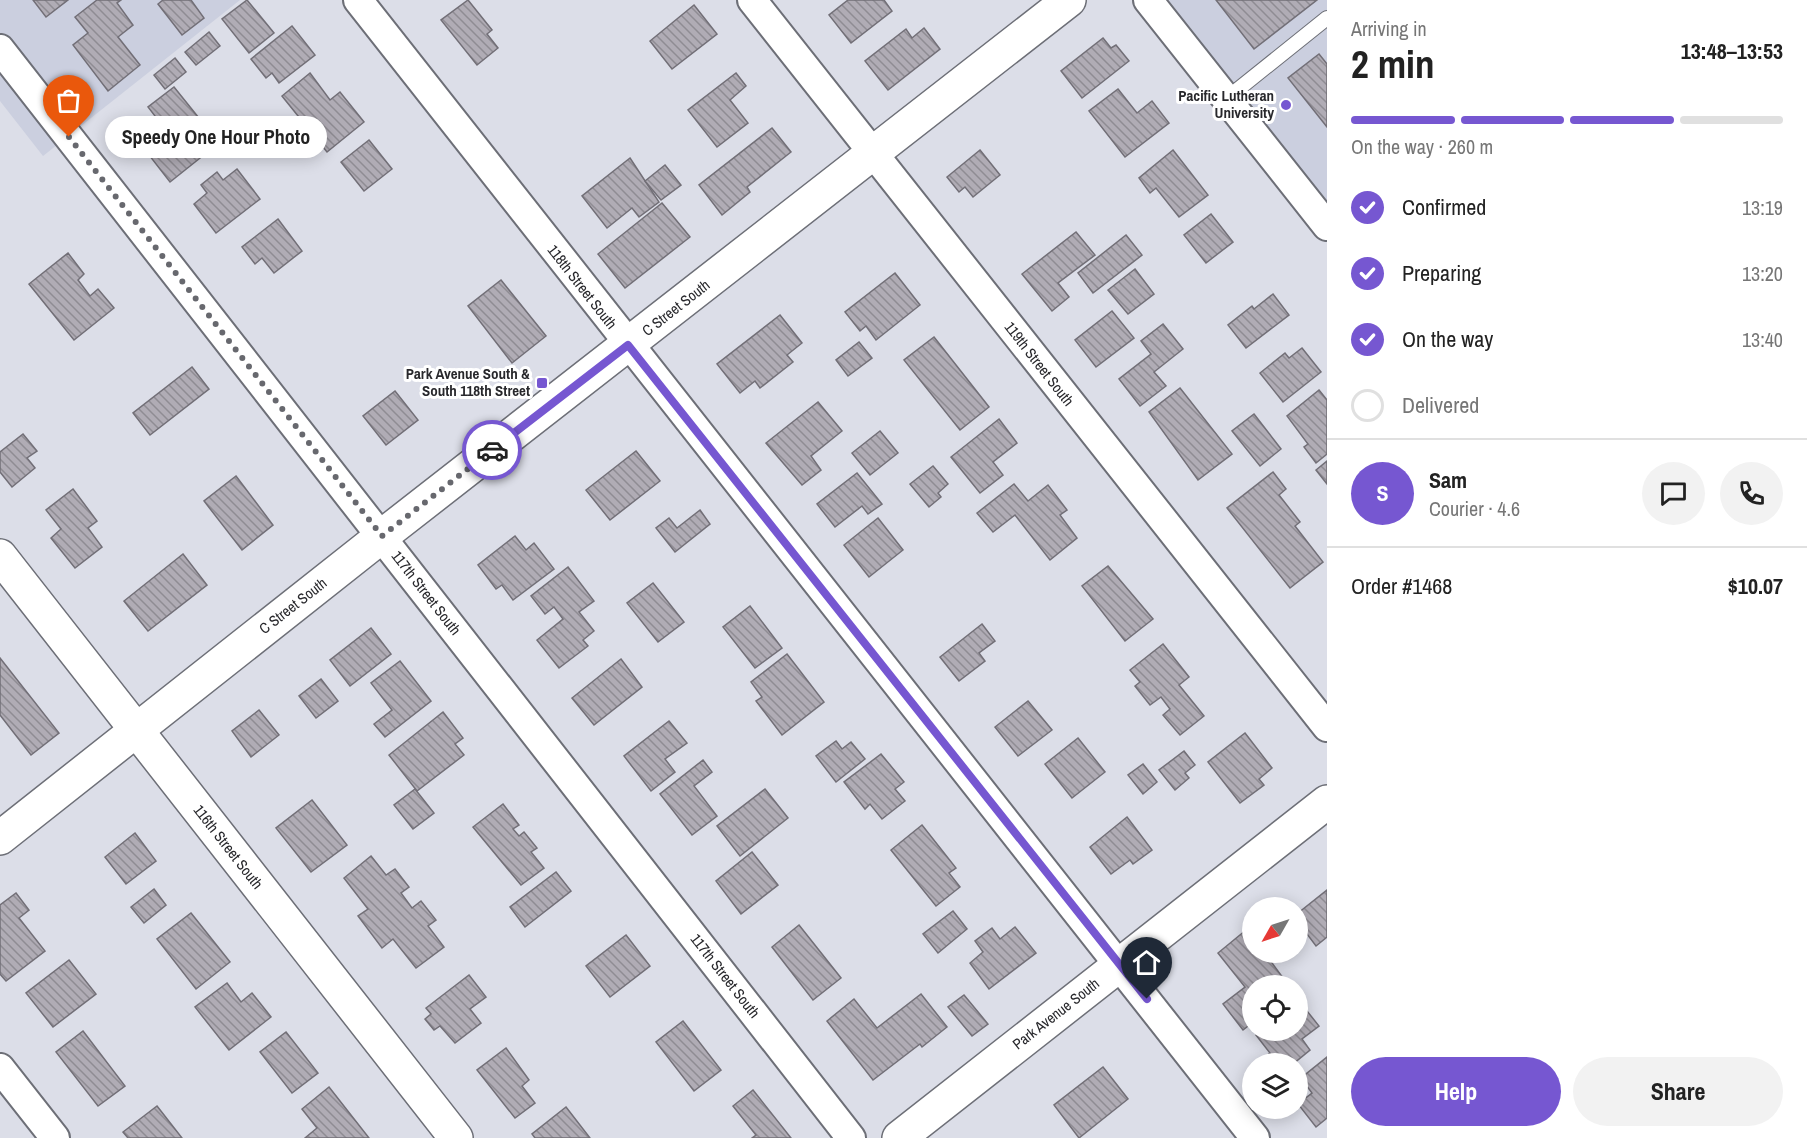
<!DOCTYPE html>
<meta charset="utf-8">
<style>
:root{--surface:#fff;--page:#f2f2f2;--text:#222;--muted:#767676;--line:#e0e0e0;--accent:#7657d1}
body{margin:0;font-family:"Archivo Narrow",sans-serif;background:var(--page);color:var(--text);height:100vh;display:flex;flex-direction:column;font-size:22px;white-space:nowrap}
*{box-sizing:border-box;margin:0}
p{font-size:20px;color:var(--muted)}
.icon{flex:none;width:33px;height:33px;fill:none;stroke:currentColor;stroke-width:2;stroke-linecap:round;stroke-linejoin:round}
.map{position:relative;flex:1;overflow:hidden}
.side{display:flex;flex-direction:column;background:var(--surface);width:480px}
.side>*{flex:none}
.needle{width:39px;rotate:231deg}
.fabs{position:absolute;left:1242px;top:897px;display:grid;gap:12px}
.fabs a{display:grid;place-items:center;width:66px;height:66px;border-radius:50%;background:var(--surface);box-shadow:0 3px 15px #0003;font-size:30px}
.pin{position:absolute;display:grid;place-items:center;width:51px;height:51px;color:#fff;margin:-62px -26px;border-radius:50% 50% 50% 0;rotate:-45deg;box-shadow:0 0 6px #0007}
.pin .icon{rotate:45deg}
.courier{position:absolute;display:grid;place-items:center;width:60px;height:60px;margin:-30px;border:4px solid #7657d1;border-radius:50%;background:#fff;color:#222;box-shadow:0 2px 8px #0007}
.bubble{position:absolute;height:42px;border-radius:21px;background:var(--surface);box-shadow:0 3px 15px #0003;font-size:20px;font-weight:700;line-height:42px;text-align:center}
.summary em{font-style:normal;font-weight:700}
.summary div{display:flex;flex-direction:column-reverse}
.summary{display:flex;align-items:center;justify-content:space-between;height:102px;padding:0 24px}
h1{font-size:39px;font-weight:700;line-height:45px}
.bar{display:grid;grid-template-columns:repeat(4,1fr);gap:9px 6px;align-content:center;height:72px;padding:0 24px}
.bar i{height:8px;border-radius:4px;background:var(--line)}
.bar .on{background:var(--accent)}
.bar p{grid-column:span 4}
.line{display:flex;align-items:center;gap:15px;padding:0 24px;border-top:2px solid var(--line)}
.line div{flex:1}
.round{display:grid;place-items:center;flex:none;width:63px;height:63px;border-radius:32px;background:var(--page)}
ol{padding:0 24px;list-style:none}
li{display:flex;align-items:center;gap:18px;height:66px}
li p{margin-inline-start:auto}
li .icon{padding:6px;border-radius:50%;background:var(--accent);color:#fff;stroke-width:4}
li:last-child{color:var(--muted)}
li i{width:33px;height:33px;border:3px solid var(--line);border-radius:50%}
.primary-button{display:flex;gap:12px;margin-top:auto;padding:12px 24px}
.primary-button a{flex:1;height:69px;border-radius:36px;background:var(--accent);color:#fff;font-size:24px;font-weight:700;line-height:69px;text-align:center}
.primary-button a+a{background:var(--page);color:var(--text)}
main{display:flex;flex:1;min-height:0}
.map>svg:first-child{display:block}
</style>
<main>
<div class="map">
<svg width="1327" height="1138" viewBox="0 0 1327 1138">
<defs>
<pattern id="building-back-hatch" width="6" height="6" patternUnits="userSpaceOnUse" patternTransform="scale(1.5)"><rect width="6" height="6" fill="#b0acb5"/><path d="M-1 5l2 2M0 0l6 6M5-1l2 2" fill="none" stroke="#8f8c93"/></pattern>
</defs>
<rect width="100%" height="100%" fill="#dcdee8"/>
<g fill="#cbcfdf">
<polygon points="0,0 240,0 43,156 0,101"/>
<polygon points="1162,0 1327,0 1327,210"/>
</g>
<g fill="url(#building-back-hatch)" stroke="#726f77" stroke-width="1.5">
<polygon points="33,0 68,0 46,17"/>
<polygon points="97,0 121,0 117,3 133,25 118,37 140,65 108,91 73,45 88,33 75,17"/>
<polygon points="163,0 191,0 204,18 182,35 158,4"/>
<polygon points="247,0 274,33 249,53 222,19"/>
<polygon points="468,0 492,30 487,34 498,48 477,65 441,20"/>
<polygon points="848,0 884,0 892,11 851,43 829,15"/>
<polygon points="1216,0 1317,0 1254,49"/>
<polygon points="694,5 717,34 672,69 650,41"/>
<polygon points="292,26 315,55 279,83 272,73 266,78 251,59"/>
<polygon points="924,28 940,49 888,90 865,61 906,29 912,38"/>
<polygon points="209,32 220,46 196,65 185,52"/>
<polygon points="1103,38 1111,48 1116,45 1129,61 1082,98 1061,71"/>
<polygon points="1319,54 1327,64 1327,127 1288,78"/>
<polygon points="175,58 186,72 165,89 154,75"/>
<polygon points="310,73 330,100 340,92 364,122 327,152 282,96"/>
<polygon points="736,73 746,86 730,100 748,123 717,147 688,110"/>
<polygon points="174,87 219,143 170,182 149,155 172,138 148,107"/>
<polygon points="1118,89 1137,113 1152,101 1169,123 1125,157 1089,111"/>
<polygon points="772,128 791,152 747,187 750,192 722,215 699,185"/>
<polygon points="369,140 392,169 364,191 341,162"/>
<polygon points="980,150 1000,175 973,197 965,187 959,192 947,177"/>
<polygon points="1173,150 1208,195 1179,217 1156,188 1150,193 1139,178"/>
<polygon points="630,158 659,202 639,217 632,208 607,228 582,196"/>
<polygon points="665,165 681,185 661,200 645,181"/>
<polygon points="237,169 260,199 216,233 194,204 207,193 201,185 217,172 223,180"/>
<polygon points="662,203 690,237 625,288 598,254"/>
<polygon points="1211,214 1233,242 1206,263 1184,235"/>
<polygon points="278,219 302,251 274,273 262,258 255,264 242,247"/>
<polygon points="1076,232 1095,255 1058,283 1069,297 1052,311 1022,274"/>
<polygon points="1126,235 1142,255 1093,293 1078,273"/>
<polygon points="68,253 84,274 78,280 90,296 98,289 114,308 74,340 29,284"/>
<polygon points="1135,269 1154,294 1128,314 1108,290"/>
<polygon points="895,273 920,305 876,340 866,326 860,331 845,312"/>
<polygon points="501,280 546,336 512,363 468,306"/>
<polygon points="1273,294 1289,315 1246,348 1228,325 1252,306 1254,309"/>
<polygon points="1112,311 1134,338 1096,367 1075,340"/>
<polygon points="780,315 802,343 787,355 793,362 760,388 755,381 740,393 717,364"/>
<polygon points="1163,324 1183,349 1154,372 1166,386 1140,406 1119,379 1151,354 1141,341"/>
<polygon points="934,337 989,407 960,430 904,360"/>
<polygon points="859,342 872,358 848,376 836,360"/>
<polygon points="1302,348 1321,372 1283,402 1260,373 1285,353 1289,358"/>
<polygon points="192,367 209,389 150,435 133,413"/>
<polygon points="1180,388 1232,454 1198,480 1149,412"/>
<polygon points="1319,390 1327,400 1327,454 1316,463 1304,447 1308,444 1287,416"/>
<polygon points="395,391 418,420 386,445 363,416"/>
<polygon points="818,402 842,431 811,456 821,470 802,485 766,443"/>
<polygon points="1254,414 1281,449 1260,466 1232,431"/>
<polygon points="999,419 1017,443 993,462 1003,475 980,493 951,457"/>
<polygon points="880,431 898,453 870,475 852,453"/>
<polygon points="23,434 37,451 27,458 35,468 12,487 0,472 0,452"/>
<polygon points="636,451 660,481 610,520 586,490"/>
<polygon points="1327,461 1327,484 1316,470"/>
<polygon points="933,466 948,484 938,493 941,497 929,507 910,484"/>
<polygon points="1273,472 1286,489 1279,495 1300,522 1295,526 1323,562 1290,588 1227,508"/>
<polygon points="857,473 882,504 868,514 862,506 835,527 817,504"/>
<polygon points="236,476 273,525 242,550 204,501"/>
<polygon points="1014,484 1028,501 1048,485 1067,510 1060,515 1077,538 1050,560 1015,515 993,532 977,513"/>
<polygon points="73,489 97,521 88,528 102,547 75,568 51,538 61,529 46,510"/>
<polygon points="700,510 710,524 675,552 656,528 669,518 677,528"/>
<polygon points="878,518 903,550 869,577 844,545"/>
<polygon points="515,536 526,550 534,543 554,569 513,600 502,585 496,589 478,565"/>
<polygon points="183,554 207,585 148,631 124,601"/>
<polygon points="1108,566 1153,619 1125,641 1082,586"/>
<polygon points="568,567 594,601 579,612 594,631 583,640 588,646 559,668 537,640 563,619 554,607 545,614 531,596"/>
<polygon points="653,583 684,622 658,642 627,603"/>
<polygon points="750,606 782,648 755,668 723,627"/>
<polygon points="982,624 995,641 979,653 985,661 959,681 940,657"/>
<polygon points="371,628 391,654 350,686 330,660"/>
<polygon points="1163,644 1189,677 1179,685 1204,716 1180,735 1163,715 1170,709 1161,697 1150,705 1135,686 1140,682 1130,670"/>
<polygon points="787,654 824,702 782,735 756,701 762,697 751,682"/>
<polygon points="0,658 59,733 31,755 0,715"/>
<polygon points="621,659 642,687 594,725 572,698"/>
<polygon points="400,661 431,701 385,737 374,724 392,710 371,683"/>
<polygon points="321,679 338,701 316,718 299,696"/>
<polygon points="1028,701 1052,730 1018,756 995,727"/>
<polygon points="259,710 279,735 251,757 232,731"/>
<polygon points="443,712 463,738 455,744 464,755 417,791 389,755"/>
<polygon points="669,721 687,743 665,759 675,772 651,791 624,756"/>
<polygon points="1245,733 1272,768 1259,779 1264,785 1240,803 1208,762"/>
<polygon points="1078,738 1105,772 1072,798 1045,764"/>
<polygon points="836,741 842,749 851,742 865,759 836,782 816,756"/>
<polygon points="1184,751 1195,765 1185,773 1189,778 1175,790 1159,770"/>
<polygon points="881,754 904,782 895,789 905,801 882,819 870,804 865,809 844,782"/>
<polygon points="703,760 712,772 694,786 717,816 692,835 660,794"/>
<polygon points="1143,764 1157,782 1143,794 1128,775"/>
<polygon points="415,789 434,813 413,829 394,805"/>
<polygon points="765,789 788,818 740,856 717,826"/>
<polygon points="312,800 347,845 311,872 276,828"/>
<polygon points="503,804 519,825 513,829 519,836 524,832 537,848 531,852 544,868 521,885 473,827"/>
<polygon points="1127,817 1152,850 1133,864 1130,860 1111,874 1090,847"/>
<polygon points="922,825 956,868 949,873 960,887 936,906 891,850"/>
<polygon points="135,833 156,861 126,884 105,857"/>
<polygon points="752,852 778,885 741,914 716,881"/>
<polygon points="371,856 386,875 395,869 409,887 401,893 412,908 421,901 436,920 428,926 444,947 416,968 393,939 382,948 358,916 368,909 344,878"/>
<polygon points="556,872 571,891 525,927 510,907"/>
<polygon points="154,889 166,905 144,923 131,907"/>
<polygon points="1327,890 1327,937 1316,946 1298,922 1298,913"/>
<polygon points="16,893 29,910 19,918 45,951 6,981 0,974 0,905"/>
<polygon points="953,911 967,929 938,953 923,934"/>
<polygon points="191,913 230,962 196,989 157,939"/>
<polygon points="799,925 841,978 813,1000 772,947"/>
<polygon points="1015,927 1036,953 989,989 970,963 983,952 975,941 992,928 1000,939"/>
<polygon points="1246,930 1252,938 1252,952 1264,952 1289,986 1252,986 1252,1023 1243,1030 1223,1004 1245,987 1218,953"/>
<polygon points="626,935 650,966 610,997 586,966"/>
<polygon points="69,960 96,994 53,1027 26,993"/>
<polygon points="469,975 486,997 470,1009 481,1023 455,1043 440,1026 434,1030 425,1019 431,1014 426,1008"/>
<polygon points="227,983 241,1002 252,993 271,1017 229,1050 195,1007"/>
<polygon points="921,994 947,1027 922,1047 920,1044 873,1080 827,1021 854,999 877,1028"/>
<polygon points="964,995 988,1024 972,1036 948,1007"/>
<polygon points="1299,1001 1319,1026 1302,1039 1310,1050 1293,1064 1264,1064 1261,1060 1270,1053 1256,1035 1262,1030 1298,1030"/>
<polygon points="683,1021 721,1070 694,1091 656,1042"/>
<polygon points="83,1031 125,1086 98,1106 56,1052"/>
<polygon points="286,1032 318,1073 292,1093 260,1052"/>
<polygon points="506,1048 529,1080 522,1086 535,1103 515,1118 477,1070"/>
<polygon points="1327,1057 1327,1118 1316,1127 1298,1104 1312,1093 1301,1078"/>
<polygon points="1103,1067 1128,1099 1079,1138 1054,1105"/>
<polygon points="329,1087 369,1138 305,1138 317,1128 302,1109"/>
<polygon points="753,1090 791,1138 752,1138 756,1135 733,1106"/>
<polygon points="157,1106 182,1138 128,1138 123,1132"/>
<polygon points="566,1107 590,1138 535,1138 532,1134"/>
</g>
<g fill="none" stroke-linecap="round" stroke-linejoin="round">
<defs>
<polyline id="lane" points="1226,99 1327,18"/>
<g id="street">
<polyline points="358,0 1255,1138"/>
<polyline points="752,0 1327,727"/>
<polyline points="1148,0 1327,226"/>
<polyline points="0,49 851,1138"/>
<polyline points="0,1068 55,1138"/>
</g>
<g id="secondary">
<polyline points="0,556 456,1138"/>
<polyline points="0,838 382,536 1069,0"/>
<polyline points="899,1138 1327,802"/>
</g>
</defs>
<use href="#lane" stroke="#6d6f77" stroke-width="16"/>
<use href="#street" stroke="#6d6f77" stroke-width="32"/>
<use href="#secondary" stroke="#6d6f77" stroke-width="36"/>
<use href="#lane" stroke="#fff" stroke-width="14"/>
<use href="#street" stroke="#fff" stroke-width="28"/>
<use href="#secondary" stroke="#fff" stroke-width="33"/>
</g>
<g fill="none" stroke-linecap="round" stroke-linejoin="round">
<polyline stroke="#67686e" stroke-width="6" stroke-dasharray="0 10.8" points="69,137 382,536 492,450"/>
<polyline stroke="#7657d1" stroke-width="8" points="492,450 628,345 1147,999"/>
</g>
<g fill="#7657d1" stroke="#fff" stroke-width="2">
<circle cx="1286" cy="105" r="6"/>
<rect x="536" y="377" width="12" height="12" rx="3"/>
</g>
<g text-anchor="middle" stroke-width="6" stroke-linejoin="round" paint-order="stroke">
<g font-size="15" font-weight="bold" fill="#28282c" stroke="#fff" text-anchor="end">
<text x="1274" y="101">Pacific Lutheran<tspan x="1274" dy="17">University</tspan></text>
<text x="530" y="379">Park Avenue South &amp;<tspan x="530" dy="17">South 118th Street</tspan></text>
</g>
<g font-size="15" fill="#28282c" stroke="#fff">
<text transform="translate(582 287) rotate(52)" y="5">118th Street South</text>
<text transform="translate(676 308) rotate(-38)" y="5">C Street South</text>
<text transform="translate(1039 364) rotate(52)" y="5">119th Street South</text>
<text transform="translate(426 593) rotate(52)" y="5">117th Street South</text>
<text transform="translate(293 606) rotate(-38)" y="5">C Street South</text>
<text transform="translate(228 847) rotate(52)" y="5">116th Street South</text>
<text transform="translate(725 976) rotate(52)" y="5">117th Street South</text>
<text transform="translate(1056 1014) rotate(-38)" y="5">Park Avenue South</text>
</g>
</g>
</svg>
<div class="fabs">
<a><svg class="needle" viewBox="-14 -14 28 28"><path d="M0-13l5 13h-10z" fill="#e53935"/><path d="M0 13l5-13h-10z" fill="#767676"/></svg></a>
<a><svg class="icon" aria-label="locate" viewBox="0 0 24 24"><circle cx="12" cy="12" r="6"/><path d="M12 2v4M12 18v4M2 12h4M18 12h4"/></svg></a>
<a><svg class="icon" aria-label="layers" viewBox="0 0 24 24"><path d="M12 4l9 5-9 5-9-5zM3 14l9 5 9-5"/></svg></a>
</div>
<div class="pin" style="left:69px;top:137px;background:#ea580c"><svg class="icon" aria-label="bag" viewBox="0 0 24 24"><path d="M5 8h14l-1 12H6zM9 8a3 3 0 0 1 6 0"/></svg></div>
<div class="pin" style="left:1147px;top:999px;background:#1f2937"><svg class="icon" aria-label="home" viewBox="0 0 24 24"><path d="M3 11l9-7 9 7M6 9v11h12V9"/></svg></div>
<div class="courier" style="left:492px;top:450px"><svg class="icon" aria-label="car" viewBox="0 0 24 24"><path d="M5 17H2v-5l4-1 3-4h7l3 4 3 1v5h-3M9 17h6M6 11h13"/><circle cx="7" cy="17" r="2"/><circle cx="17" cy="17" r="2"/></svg></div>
<div class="bubble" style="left:105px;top:116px;width:222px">Speedy One Hour Photo</div>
</div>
<section class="side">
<div class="summary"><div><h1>2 min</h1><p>Arriving in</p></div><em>13:48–13:53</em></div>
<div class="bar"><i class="on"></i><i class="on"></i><i class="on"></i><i></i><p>On the way · 260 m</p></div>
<ol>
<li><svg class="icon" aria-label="check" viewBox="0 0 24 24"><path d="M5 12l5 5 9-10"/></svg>Confirmed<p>13:19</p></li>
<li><svg class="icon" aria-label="check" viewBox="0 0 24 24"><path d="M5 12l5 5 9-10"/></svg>Preparing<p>13:20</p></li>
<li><svg class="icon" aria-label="check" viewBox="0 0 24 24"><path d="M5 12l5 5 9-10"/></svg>On the way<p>13:40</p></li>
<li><i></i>Delivered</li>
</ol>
<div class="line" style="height:108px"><b class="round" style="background:var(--accent);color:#fff">S</b><div><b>Sam</b><p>Courier · 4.6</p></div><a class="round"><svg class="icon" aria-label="chat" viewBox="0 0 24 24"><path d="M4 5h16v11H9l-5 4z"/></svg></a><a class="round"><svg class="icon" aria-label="phone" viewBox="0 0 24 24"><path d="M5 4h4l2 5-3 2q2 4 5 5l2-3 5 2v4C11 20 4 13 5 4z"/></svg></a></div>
<div class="line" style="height:78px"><div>Order #1468</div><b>$10.07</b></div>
<div class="primary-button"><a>Help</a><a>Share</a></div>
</section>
</main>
